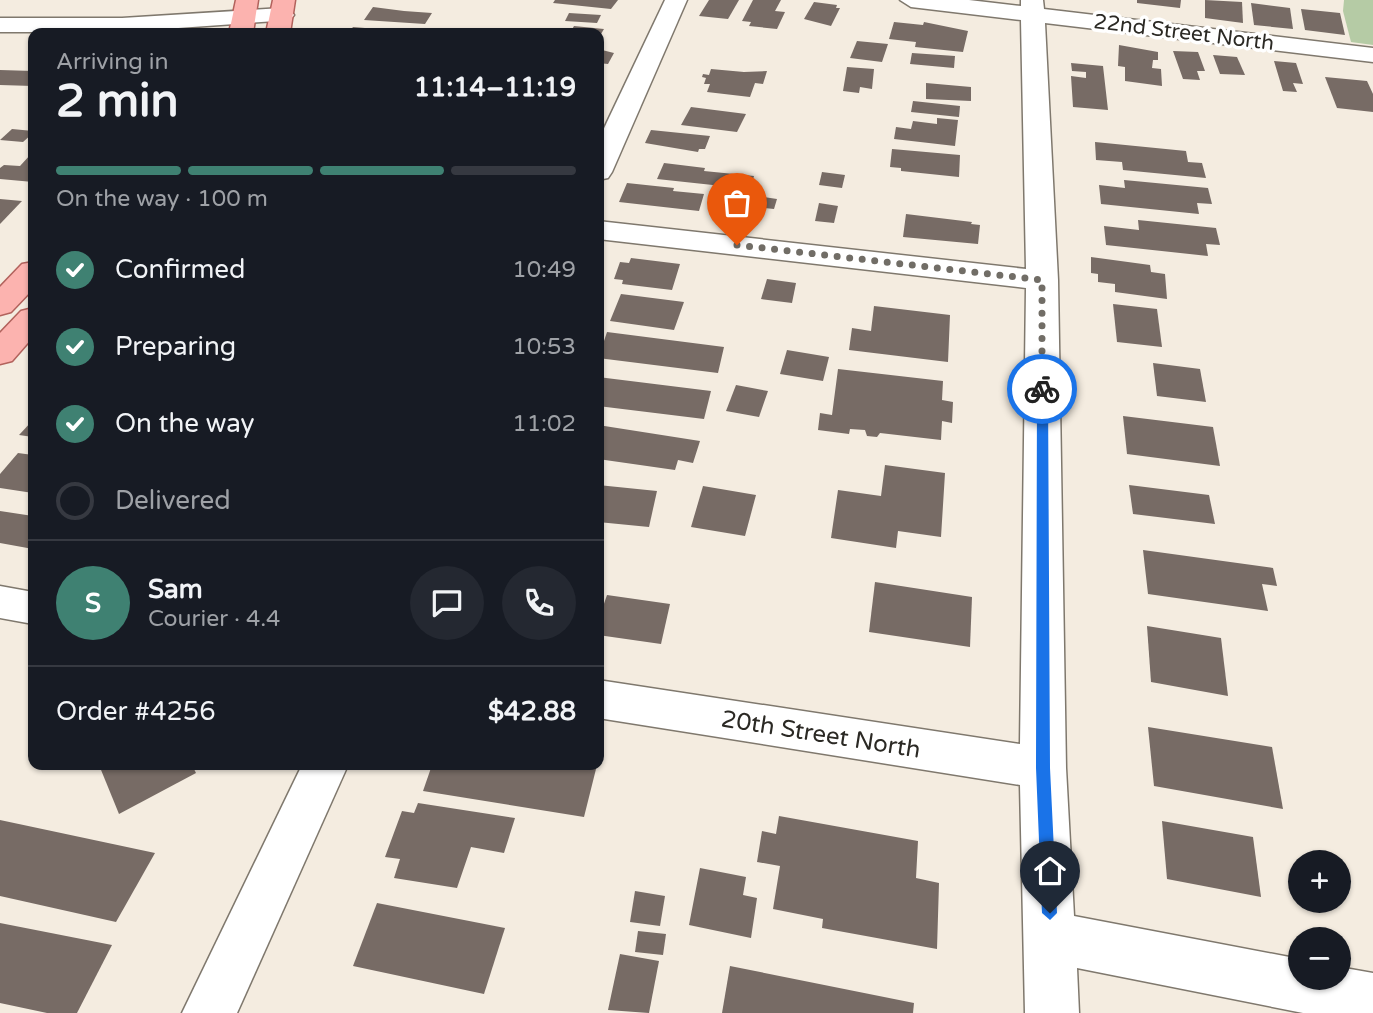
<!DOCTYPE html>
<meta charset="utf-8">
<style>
:root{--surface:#171b24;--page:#242831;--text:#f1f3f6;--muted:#9ea1a6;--line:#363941;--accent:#3f8172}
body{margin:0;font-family:"Varela Round",sans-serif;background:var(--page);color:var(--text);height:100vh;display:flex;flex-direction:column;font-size:26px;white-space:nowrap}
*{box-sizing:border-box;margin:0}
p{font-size:23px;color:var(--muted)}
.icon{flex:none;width:38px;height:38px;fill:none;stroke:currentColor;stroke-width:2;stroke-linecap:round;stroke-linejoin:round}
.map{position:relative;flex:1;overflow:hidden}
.drawer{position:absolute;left:28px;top:28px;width:576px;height:742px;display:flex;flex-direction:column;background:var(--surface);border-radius:14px;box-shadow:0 2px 5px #0004}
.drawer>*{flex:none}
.controls{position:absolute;left:1288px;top:850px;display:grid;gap:14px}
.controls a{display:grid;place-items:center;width:63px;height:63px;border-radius:50%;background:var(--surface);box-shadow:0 2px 5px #0004;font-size:35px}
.pin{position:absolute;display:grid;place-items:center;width:60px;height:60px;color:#fff;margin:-72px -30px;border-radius:50% 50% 50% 0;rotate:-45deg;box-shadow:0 0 7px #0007}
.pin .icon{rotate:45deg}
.courier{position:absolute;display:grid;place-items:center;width:70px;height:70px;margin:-35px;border:5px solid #1a73e8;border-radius:50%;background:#fff;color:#222;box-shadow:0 2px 9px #0007}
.headline em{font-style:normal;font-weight:700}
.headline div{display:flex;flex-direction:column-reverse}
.headline{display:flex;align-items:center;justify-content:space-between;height:119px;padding:0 28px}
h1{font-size:46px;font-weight:700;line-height:52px}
.bar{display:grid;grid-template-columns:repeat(4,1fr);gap:10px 7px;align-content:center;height:84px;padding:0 28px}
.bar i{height:9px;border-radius:5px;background:var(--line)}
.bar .current{background:var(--accent)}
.bar p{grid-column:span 4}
.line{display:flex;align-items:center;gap:18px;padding:0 28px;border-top:2px solid var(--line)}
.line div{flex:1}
.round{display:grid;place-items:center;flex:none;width:74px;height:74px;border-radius:37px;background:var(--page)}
ol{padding:0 28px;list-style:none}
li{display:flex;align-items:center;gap:21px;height:77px}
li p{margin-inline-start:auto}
li .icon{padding:7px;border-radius:50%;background:var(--accent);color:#fff;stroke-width:4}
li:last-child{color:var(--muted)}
li i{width:38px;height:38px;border:4px solid var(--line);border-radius:50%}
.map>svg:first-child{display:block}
</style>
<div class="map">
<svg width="1373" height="1013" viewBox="0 0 1373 1013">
<rect width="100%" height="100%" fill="#f4ece0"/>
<polygon fill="#b5cba5" points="1344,0 1373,0 1373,45 1351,42 1343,11"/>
<g fill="#776b65">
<polygon points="555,0 618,0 611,9 553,3"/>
<polygon points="709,0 739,0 728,19 699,16"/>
<polygon points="753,0 781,0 775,11 785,12 777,29 749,26 751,22 742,21"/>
<polygon points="1137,0 1181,0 1180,8 1137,3"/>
<polygon points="1205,0 1242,2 1243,23 1205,18"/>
<polygon points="814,2 837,5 836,8 840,8 831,26 804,19"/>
<polygon points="1251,3 1290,8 1293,29 1254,25"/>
<polygon points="373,7 404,11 432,13 425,24 364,20"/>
<polygon points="1301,9 1340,13 1345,35 1305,30"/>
<polygon points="569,13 601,15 597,23 565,21"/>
<polygon points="894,22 923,25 924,22 968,31 963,52 915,47 916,42 889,39"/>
<polygon points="574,26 604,29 598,39 598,33 570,33"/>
<polygon points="353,27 389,30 387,33 348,33"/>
<polygon points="857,41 888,44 882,62 850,58"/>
<polygon points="1119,45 1158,52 1158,60 1153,60 1152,68 1161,69 1162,86 1125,81 1125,67 1118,66"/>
<polygon points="598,49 614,53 608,64 598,63"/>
<polygon points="1173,51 1198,52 1205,71 1197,71 1200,80 1183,79"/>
<polygon points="912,53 955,56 954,68 910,64"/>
<polygon points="1213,55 1237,57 1245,75 1220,74"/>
<polygon points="1274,61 1296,63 1303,84 1293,83 1297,92 1283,91"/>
<polygon points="1071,63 1103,66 1108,110 1073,107 1071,76 1086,78 1086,72 1072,71"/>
<polygon points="847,67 874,69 872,89 860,87 859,93 843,91"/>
<polygon points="711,69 744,72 767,71 763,84 755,83 750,97 707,92 710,84 704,84 706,78 702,77 703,74 709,75"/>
<polygon points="0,70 33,71 33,86 0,85"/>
<polygon points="1325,77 1367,81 1373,94 1373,112 1337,108"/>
<polygon points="926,83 971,87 971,101 926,99"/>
<polygon points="913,101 960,106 959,117 911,112"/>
<polygon points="691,107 746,114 737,132 681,125"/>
<polygon points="937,118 958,120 955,146 894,139 896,127 911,129 913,121 937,124"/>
<polygon points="12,129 33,131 33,133 23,142 0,140"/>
<polygon points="651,130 710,136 705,149 699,149 698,152 645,143"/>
<polygon points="1095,142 1186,151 1188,162 1202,163 1206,178 1123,170 1122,162 1096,160"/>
<polygon points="892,149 960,155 959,177 901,171 901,168 890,167"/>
<polygon points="31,154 33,182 0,179 0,168 4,165 20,166"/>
<polygon points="664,163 705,168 704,171 754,176 750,189 657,179"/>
<polygon points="822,172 845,175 842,188 819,185"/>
<polygon points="1124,180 1208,188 1212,204 1197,203 1199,214 1101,204 1099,185 1125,188"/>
<polygon points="627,183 674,188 673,191 704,194 699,211 619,202"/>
<polygon points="751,195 777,199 774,209 747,206"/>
<polygon points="0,199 22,201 0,224"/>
<polygon points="819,203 838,206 834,223 815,221"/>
<polygon points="906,214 972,222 971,224 980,225 978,244 903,237"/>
<polygon points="1138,220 1216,228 1220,245 1206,244 1208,256 1106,245 1104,226 1139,230"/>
<polygon points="1091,257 1150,265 1151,272 1165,274 1167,299 1115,292 1115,284 1098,282 1098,274 1091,273"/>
<polygon points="631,258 680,264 672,290 622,284 623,280 614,279 620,262 629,263"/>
<polygon points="767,279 796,283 792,303 761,299"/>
<polygon points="621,294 684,302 674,330 610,321"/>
<polygon points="1113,304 1157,309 1162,347 1117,342"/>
<polygon points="874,306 950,315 948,362 849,350 852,328 871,331"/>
<polygon points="607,332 724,347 718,373 598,358 598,340 604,341"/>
<polygon points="787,350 829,357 823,381 780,374"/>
<polygon points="1153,363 1200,369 1206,402 1157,396"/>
<polygon points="838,369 943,381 942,400 953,402 952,423 942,421 941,440 880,433 877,437 867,436 865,430 850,429 849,434 818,430 820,413 832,415"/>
<polygon points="598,377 711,391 704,419 598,406"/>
<polygon points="736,385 768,391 759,417 726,411"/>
<polygon points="1123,416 1213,427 1220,466 1127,454"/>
<polygon points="33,420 33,437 19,435"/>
<polygon points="598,425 700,441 693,463 678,460 675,470 598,459"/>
<polygon points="18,453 33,455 33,493 0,488 0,474"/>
<polygon points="885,465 945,473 941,537 898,531 896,548 831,538 838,490 881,496"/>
<polygon points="598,485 657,491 649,527 598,522"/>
<polygon points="1129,485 1209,495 1215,524 1133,514"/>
<polygon points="703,486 756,495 745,536 691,527"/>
<polygon points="0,511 33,516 33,549 0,543"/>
<polygon points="1143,550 1273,568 1277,586 1262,584 1268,611 1148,594"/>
<polygon points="875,582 972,597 970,647 869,632"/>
<polygon points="607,595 670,604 661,644 598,635 598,621"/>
<polygon points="1147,626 1221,638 1228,696 1151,682"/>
<polygon points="1148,727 1272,747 1283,809 1154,786"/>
<polygon points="99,765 192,765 196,773 119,814"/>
<polygon points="432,765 597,765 584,817 423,791"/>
<polygon points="418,803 515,818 504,853 471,847 457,888 394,878 400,859 385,857 402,811 414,813"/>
<polygon points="779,816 918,841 916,878 939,883 937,949 822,928 823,919 773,909 780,866 757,862 762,831 776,834"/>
<polygon points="0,820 155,853 116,922 0,896"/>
<polygon points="1162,821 1253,837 1261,897 1167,879"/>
<polygon points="700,868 746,877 743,895 757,898 751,938 689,925"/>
<polygon points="635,891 665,896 660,926 630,922"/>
<polygon points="377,903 505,928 484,994 353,966"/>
<polygon points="0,923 112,945 77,1013 47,1013 0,1003"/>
<polygon points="638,931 666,934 663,955 635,952"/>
<polygon points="620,954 659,961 649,1013 608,1010"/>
<polygon points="730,966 914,1003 913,1013 722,1013"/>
</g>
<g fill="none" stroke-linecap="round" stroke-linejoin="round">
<defs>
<g id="minor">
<polygon points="665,0 687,0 612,172 608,178 598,180 598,141"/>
<polygon points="900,0 969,0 1021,6 1021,0 1043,0 1044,9 1373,48 1373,62 1045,23 1058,280 1066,768 1074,916 1300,959 1300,978 1339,978 1339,967 1373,973 1373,1013 1303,1013 1077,968 1079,1013 1025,1013 1020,785 598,718 598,680 1020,744 1026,288 598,239 598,221 1026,269 1021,20 911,7"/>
<polygon points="282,8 290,10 294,15 290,20 122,32 0,32 0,18 122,18"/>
<polygon points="0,586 33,592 33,624 0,618"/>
<polygon points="302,765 348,765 237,1013 182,1013"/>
</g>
<g id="major">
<polygon points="236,0 258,0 253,33 229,33"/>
<polygon points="273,0 295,0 290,33 266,33"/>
<polygon points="33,262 33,289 11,312 0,315 0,287 22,264"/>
<polygon points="33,308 33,337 12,361 0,364 0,333 21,311"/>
</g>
</defs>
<use href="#minor" stroke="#7f786d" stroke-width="3"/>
<use href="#major" stroke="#b2625c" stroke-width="3"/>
<use href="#minor" fill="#fff" fill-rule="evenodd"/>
<use href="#major" fill="#fcb3af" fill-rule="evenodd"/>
</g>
<polygon fill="#1a73e8" points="1042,386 1048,389 1050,768 1057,913 1050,920 1042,913 1036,768 1037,389"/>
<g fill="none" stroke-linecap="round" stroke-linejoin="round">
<polyline stroke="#716d66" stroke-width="7" stroke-dasharray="0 12.6" points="737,245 1042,280 1042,389"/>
</g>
<g text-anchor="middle" stroke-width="7" stroke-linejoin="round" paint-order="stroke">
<g font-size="21" fill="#2b2924" stroke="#fff">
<text transform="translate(1184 32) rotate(7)" y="7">22nd Street North</text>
</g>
<g font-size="24" fill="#2b2924" stroke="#fff">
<text transform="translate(821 734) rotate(9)" y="8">20th Street North</text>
</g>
</g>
</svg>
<div class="controls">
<a>+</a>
<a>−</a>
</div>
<div class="pin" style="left:737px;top:245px;background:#ea580c"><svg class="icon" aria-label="bag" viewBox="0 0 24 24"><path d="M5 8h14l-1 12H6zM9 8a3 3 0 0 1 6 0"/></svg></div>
<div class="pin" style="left:1050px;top:913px;background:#1f2937"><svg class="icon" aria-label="home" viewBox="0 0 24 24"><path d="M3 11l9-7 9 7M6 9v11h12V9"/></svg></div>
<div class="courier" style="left:1042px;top:389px"><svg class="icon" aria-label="bike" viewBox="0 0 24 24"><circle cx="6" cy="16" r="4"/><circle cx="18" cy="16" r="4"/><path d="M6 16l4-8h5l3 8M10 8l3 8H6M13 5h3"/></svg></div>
<section class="drawer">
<div class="headline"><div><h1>2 min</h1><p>Arriving in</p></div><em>11:14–11:19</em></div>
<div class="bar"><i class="current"></i><i class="current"></i><i class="current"></i><i></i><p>On the way · 100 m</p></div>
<ol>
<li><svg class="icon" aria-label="check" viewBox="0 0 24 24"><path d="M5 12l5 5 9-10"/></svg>Confirmed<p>10:49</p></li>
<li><svg class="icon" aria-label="check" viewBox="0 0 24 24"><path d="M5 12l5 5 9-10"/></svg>Preparing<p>10:53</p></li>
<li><svg class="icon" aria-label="check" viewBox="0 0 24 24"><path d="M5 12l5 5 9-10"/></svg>On the way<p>11:02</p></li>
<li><i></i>Delivered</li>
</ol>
<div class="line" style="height:126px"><b class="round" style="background:var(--accent);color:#fff">S</b><div><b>Sam</b><p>Courier · 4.4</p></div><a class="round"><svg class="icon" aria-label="chat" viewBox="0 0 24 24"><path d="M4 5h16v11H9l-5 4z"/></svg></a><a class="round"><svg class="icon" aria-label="phone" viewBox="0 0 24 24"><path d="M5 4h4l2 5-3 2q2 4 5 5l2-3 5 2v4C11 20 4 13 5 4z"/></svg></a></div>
<div class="line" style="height:91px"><div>Order #4256</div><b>$42.88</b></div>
</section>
</div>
